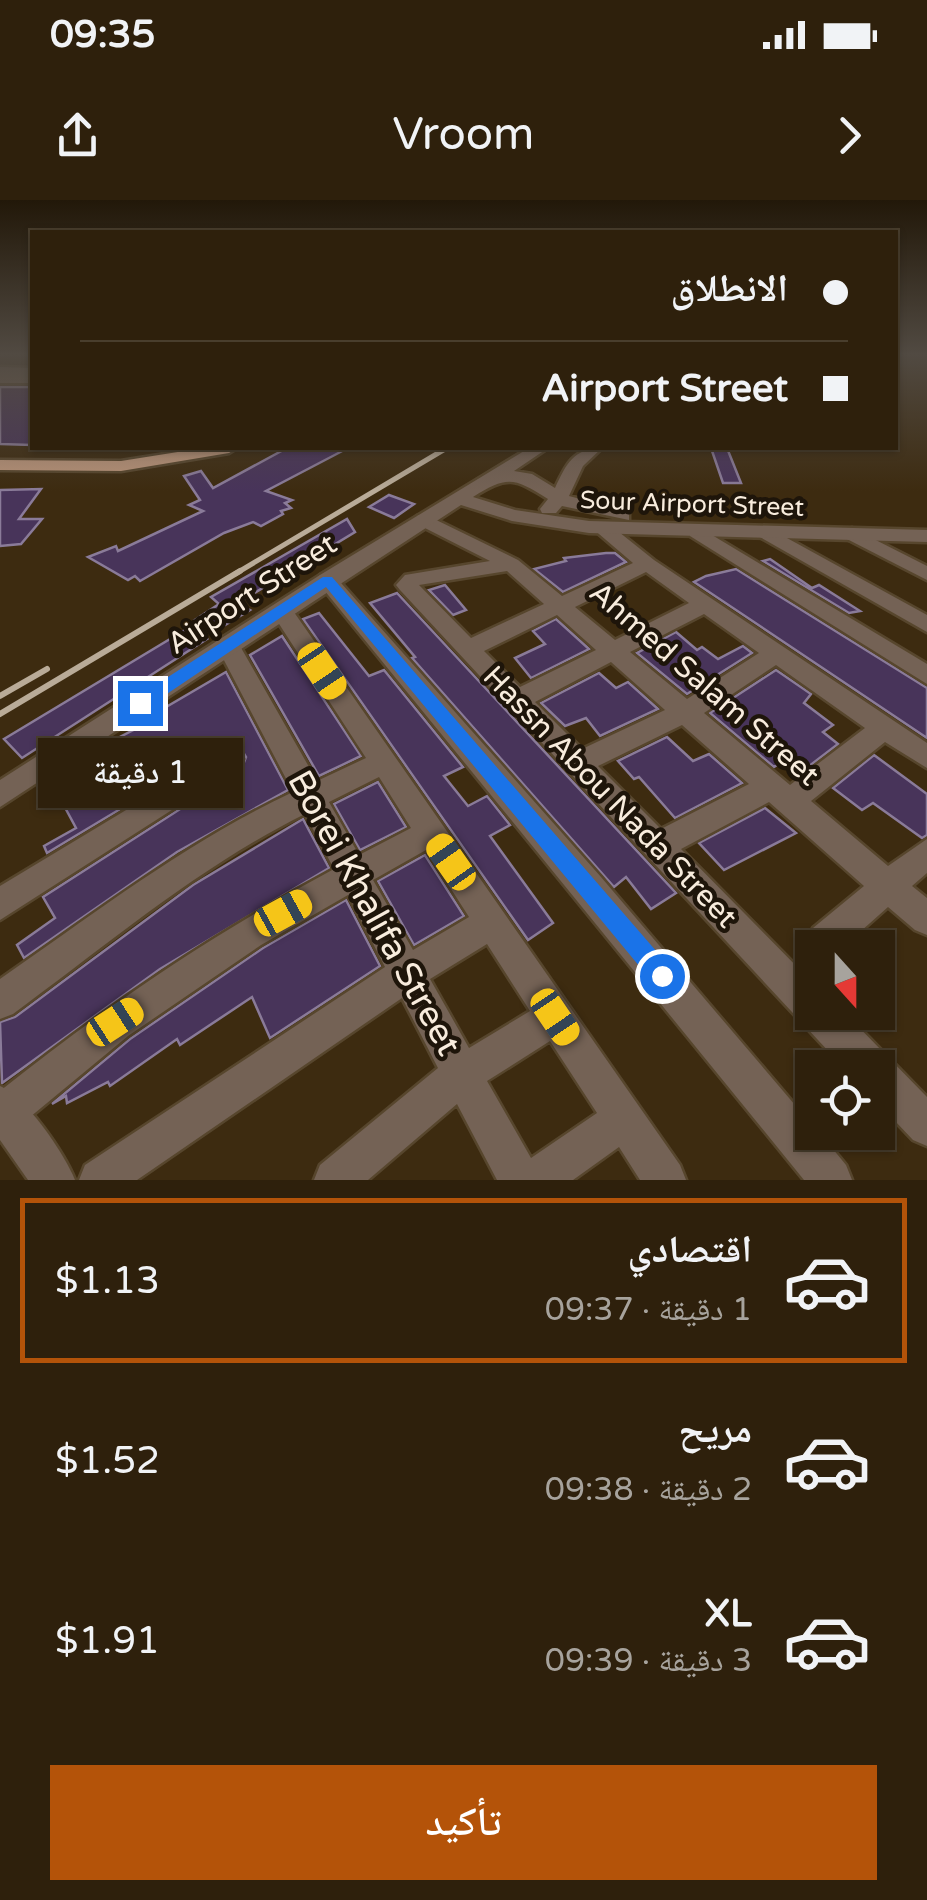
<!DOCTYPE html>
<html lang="ar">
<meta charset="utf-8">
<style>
:root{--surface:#2e200c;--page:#362815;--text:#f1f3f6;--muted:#a7a39d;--line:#493e2d;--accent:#b45309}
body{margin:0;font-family:"Varela Round","Noto Naskh Arabic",sans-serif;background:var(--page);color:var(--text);direction:rtl;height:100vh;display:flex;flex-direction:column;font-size:38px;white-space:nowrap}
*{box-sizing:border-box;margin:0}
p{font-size:32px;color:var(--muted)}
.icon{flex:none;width:55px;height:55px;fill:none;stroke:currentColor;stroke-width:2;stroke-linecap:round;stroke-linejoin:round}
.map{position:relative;height:980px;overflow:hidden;direction:ltr}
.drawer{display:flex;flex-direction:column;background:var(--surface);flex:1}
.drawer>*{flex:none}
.hud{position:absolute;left:30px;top:30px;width:868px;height:220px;border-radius:0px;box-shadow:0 2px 8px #0004,0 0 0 2px var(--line);direction:rtl;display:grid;align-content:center;height:220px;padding:0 50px;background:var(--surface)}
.needle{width:65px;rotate:159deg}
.fabs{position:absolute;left:795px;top:730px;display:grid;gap:20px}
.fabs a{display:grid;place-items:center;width:100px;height:100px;border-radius:0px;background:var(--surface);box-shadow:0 2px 8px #0004,0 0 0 2px var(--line);font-size:50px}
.end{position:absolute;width:45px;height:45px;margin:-22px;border:12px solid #1a73e8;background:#fff;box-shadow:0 0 0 5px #fff}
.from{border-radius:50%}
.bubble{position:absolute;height:70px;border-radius:0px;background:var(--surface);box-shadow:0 2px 8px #0004,0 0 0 2px var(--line);font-size:32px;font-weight:600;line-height:70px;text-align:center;direction:rtl}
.car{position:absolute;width:30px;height:60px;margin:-30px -15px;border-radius:12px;box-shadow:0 0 8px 2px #0007;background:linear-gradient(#f5c518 24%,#345 0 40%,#f5c518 0 76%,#345 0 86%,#f5c518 0)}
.hud b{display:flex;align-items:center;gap:35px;height:95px;font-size:38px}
.hud b+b{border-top:2px solid var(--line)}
.hud i{width:25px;height:25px;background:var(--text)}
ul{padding:18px 0 0;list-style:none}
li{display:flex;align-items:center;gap:30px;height:165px;margin:0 20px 15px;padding:0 30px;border:5px solid transparent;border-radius:0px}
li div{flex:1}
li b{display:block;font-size:38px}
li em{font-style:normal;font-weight:600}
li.on{border-color:var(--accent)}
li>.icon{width:90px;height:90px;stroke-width:1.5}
.button{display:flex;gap:20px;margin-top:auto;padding:20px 50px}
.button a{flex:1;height:115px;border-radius:0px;background:var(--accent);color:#fff;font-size:40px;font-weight:600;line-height:115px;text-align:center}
.status{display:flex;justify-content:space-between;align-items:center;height:70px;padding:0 50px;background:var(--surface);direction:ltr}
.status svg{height:28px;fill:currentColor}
header{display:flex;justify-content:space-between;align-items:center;height:130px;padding:0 50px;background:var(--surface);font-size:45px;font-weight:600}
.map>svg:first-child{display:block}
.building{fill:#48345a;stroke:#8a7b99;stroke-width:2.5}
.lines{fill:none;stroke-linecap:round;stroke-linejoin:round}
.minor-casing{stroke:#57462d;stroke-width:5}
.tertiary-casing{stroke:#57462d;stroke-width:5}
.primary-casing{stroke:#57462d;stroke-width:5}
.minor{fill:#746255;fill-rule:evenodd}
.tertiary{fill:#746255;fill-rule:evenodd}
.primary{fill:#b9947a;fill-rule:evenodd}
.rail-far2{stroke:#b9ab98;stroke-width:4}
.rail-far1{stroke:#b9ab98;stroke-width:5}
.rail{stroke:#b9ab98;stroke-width:6}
.route{fill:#1a73e8}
.labels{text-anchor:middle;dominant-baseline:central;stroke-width:9;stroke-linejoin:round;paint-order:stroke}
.far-street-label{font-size:25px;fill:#f8ecdd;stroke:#1e150a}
.street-label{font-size:30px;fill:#f8ecdd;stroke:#1e150a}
.near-street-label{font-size:35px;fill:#f8ecdd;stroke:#1e150a}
</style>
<div class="status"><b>09:35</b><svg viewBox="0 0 49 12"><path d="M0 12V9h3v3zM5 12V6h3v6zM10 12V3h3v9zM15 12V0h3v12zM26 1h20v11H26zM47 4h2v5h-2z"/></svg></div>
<header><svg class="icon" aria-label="forward" viewBox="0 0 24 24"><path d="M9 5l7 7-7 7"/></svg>Vroom<svg class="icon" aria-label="share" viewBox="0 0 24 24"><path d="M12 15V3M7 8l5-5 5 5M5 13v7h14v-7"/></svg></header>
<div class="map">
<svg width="927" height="980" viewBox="0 0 927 980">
<rect width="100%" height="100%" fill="#3d2b10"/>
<g class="building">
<path d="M 0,187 L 32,187 L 32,245 L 0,244 Z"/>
<path d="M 287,248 L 348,248 L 266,291 L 292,300 L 285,303 L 291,308 L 281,311 L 283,314 L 261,326 L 253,322 L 224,333 L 140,381 L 135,376 L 128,380 L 88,357 L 116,346 L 118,351 L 203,311 L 189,305 L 200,300 L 184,276 L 201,271 L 213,288 Z"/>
<path d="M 711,248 L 727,248 L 741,283 L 723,283 Z"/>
<path d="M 41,289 L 19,319 L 42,319 L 21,344 L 0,346 L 0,290 Z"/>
<path d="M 389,295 L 414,304 L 394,318 L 369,307 Z"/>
<path d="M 347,319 L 355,332 L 238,403 L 250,410 L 215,431 L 195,420 L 219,404 L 211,397 Z"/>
<path d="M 606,353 L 615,353 L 626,362 L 563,392 L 534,369 L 566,361 L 564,358 Z"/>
<path d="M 770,359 L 812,388 L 819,385 L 860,411 L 849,413 L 763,361 Z"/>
<path d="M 736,369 L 927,488 L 927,538 L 694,382 L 706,376 Z"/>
<path d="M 445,385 L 466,410 L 453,415 L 429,390 Z"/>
<path d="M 397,393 L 676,693 L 651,709 L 626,677 L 614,687 L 412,458 L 415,457 L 370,403 Z"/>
<path d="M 319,413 L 369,476 L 384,470 L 463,567 L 444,576 L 468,606 L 487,596 L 510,625 L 490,636 L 553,723 L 528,740 L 303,419 Z"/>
<path d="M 556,419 L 589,449 L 531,478 L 515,458 L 545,444 L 533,431 Z"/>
<path d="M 190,427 L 207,439 L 22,558 L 4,539 Z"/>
<path d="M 676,432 L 697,450 L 702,447 L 718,459 L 743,446 L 752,453 L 687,494 L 637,453 Z"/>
<path d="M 282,436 L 361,556 L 319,576 L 250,455 Z"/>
<path d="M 776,470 L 811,494 L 804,503 L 833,525 L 823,532 L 838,544 L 804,570 L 791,556 L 774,567 L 710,513 Z"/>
<path d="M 226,472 L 288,590 L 177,652 L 24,758 L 17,745 L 55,718 L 43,697 L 241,570 L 246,557 L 240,547 L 227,545 L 47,653 L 44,646 L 76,628 L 54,587 L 86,569 L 82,564 L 121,542 L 118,538 L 147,523 L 144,520 Z"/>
<path d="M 599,473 L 616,488 L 628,482 L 658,509 L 600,536 L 586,518 L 565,526 L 541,503 Z"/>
<path d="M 667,537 L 693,561 L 709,554 L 742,583 L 675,618 L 639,577 L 634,579 L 618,561 Z"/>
<path d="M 874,555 L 927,594 L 927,635 L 922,638 L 873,603 L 862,610 L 833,588 Z"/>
<path d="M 378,582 L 406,627 L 360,650 L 334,604 Z"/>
<path d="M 765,608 L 796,633 L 724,670 L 699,643 Z"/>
<path d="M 303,619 L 329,668 L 160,769 L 2,883 L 0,822 L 15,817 L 193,685 Z"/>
<path d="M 425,655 L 464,716 L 414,745 L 378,681 Z"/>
<path d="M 346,700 L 380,766 L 270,838 L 252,797 L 180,845 L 177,839 L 110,886 L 108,882 L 67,903 L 66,896 L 52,904 L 130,839 L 263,748 Z"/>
</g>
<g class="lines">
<g class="minor-casing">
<g id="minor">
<path d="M 0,167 L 32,168 L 32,176 L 0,175 Z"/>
<path d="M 424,314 L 518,360 L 562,396 L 633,363 L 592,328 L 595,324 L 609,324 L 654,360 L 927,543 L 927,568 L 885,542 L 811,601 L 888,666 L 927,639 L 927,673 L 912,686 L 927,698 L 927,735 L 915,730 L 888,707 L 842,748 L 812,748 L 812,751 L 808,740 L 813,728 L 864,686 L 769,602 L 681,649 L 812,782 L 812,812 L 844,812 L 927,897 L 927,946 L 913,940 L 878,903 L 878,868 L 844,868 L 400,390 L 396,385 L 405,375 L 490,361 L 417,324 L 417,316 ZM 507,371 L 544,404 L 471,438 L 419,385 ZM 646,372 L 689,403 L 615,440 L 575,407 ZM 704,414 L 759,453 L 687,499 L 630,452 ZM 557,415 L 596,450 L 520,487 L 484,451 ZM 611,462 L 665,510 L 582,549 L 535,502 ZM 776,465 L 865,528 L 790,585 L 704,513 ZM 682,525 L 749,584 L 661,629 L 598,566 Z"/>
<path d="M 697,326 L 927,464 L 927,484 L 690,336 L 690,328 Z"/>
<path d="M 767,327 L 927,415 L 927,432 L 760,337 L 760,329 Z"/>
<path d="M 852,328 L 927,366 L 927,380 L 845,338 L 842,334 Z"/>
<path d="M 327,374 L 334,375 L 601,677 L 812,925 L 812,932 L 819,932 L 846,965 L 852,980 L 804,980 L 320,385 L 317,380 L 320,375 Z"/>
<path d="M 281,403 L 289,405 L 680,965 L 686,980 L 640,980 L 619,947 L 573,980 L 497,980 L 457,904 L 368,980 L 314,980 L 320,965 L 438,868 L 402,798 L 137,980 L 79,980 L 85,965 L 385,767 L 348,695 L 261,745 L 128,836 L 18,927 L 0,932 L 0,891 C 109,804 211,735 334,669 L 305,614 C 200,666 107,745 13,814 L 0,819 L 0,779 C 95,713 188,641 293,592 L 216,445 L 220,439 L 236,439 L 317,581 L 366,558 L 270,410 ZM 379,577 L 411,628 L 359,655 L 329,602 ZM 426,650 L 469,717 L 413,750 L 373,680 ZM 487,744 L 530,811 L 469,848 L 430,779 ZM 550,841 L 597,913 L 531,958 L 487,881 Z"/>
<path d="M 229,548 L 239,551 L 243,559 L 239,567 L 0,720 L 0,686 Z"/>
</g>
</g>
<g class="tertiary-casing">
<g id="tertiary">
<rect x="0" y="175" width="32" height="8"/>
<path d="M 529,248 L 548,248 L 514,271 L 532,274 L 555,288 C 566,264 574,248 602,248 L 583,266 L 569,296 L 629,312 L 629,320 L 562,306 L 556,313 L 542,313 L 540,309 L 548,299 C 514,278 508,275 473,297 L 515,310 L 589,321 L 927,330 L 927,342 L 589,333 L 512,321 L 461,305 L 0,607 L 0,580 L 320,375 Z"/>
<path d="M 0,886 C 26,897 64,953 75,980 L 28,980 L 0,940 Z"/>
</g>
</g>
<g class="primary-casing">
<path id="primary" d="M 203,248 L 237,248 L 229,253 L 121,271 L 0,270 L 0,260 L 121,261 Z"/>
</g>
<use href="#minor" class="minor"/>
<use href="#tertiary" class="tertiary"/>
<use href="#primary" class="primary"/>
<path class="rail-far2" d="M 441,251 L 446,248"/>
<path class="rail-far1" d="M 235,374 L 445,249"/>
<g class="rail">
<path d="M 0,496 L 47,469"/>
<path d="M 0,514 L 240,371"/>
</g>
</g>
<linearGradient id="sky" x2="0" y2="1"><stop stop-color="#221809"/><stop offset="0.53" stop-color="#514a42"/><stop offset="1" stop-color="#514a42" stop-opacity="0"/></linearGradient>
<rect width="927" height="291" fill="url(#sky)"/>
<path class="route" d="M 323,377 L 332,377 L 670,767 L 674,776 L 670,784 L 662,787 L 654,784 L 326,387 L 146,508 L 134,508 L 134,499 Z"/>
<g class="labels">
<g class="far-street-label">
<text transform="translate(692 304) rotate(2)">Sour Airport Street</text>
</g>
<g class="street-label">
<text transform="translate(252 394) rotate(-33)">Airport Street</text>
<text transform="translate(704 484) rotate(41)">Ahmed Salam Street</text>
<text transform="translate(610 597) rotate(46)">Hassn Abou Nada Street</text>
</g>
<g class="near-street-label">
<text transform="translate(374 713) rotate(61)">Borei Khalifa Street</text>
</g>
</g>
</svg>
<div class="fabs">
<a><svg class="needle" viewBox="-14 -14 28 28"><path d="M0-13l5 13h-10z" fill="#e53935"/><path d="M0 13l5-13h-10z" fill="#a7a39d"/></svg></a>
<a><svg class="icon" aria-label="locate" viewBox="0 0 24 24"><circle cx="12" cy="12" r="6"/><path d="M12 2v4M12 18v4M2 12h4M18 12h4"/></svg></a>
</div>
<i class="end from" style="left:662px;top:776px"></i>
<i class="end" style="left:140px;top:503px"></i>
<div class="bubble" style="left:38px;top:538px;width:205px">1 دقيقة</div>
<i class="car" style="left:322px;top:471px;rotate:146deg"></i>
<i class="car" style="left:451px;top:662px;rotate:325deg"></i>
<i class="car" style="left:283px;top:713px;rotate:61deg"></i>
<i class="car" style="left:555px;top:817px;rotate:146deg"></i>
<i class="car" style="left:115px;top:822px;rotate:57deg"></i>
<div class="hud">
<b><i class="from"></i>الانطلاق</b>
<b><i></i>Airport Street</b>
</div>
</div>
<section class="drawer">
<ul>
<li class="on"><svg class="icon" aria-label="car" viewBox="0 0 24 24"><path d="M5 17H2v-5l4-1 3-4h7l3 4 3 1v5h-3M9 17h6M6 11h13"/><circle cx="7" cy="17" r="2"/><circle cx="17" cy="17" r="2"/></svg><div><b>اقتصادي</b><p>1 دقيقة · 09:37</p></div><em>$1.13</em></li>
<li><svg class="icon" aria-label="car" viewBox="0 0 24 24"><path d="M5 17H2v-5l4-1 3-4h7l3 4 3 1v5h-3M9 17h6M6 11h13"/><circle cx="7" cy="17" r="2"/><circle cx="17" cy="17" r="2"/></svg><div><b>مريح</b><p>2 دقيقة · 09:38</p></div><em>$1.52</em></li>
<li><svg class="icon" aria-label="car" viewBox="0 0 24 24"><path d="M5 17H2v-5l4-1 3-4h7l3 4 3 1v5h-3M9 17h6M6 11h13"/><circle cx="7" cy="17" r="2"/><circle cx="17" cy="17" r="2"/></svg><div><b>XL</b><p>3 دقيقة · 09:39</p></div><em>$1.91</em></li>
</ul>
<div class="button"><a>تأكيد</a></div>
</section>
